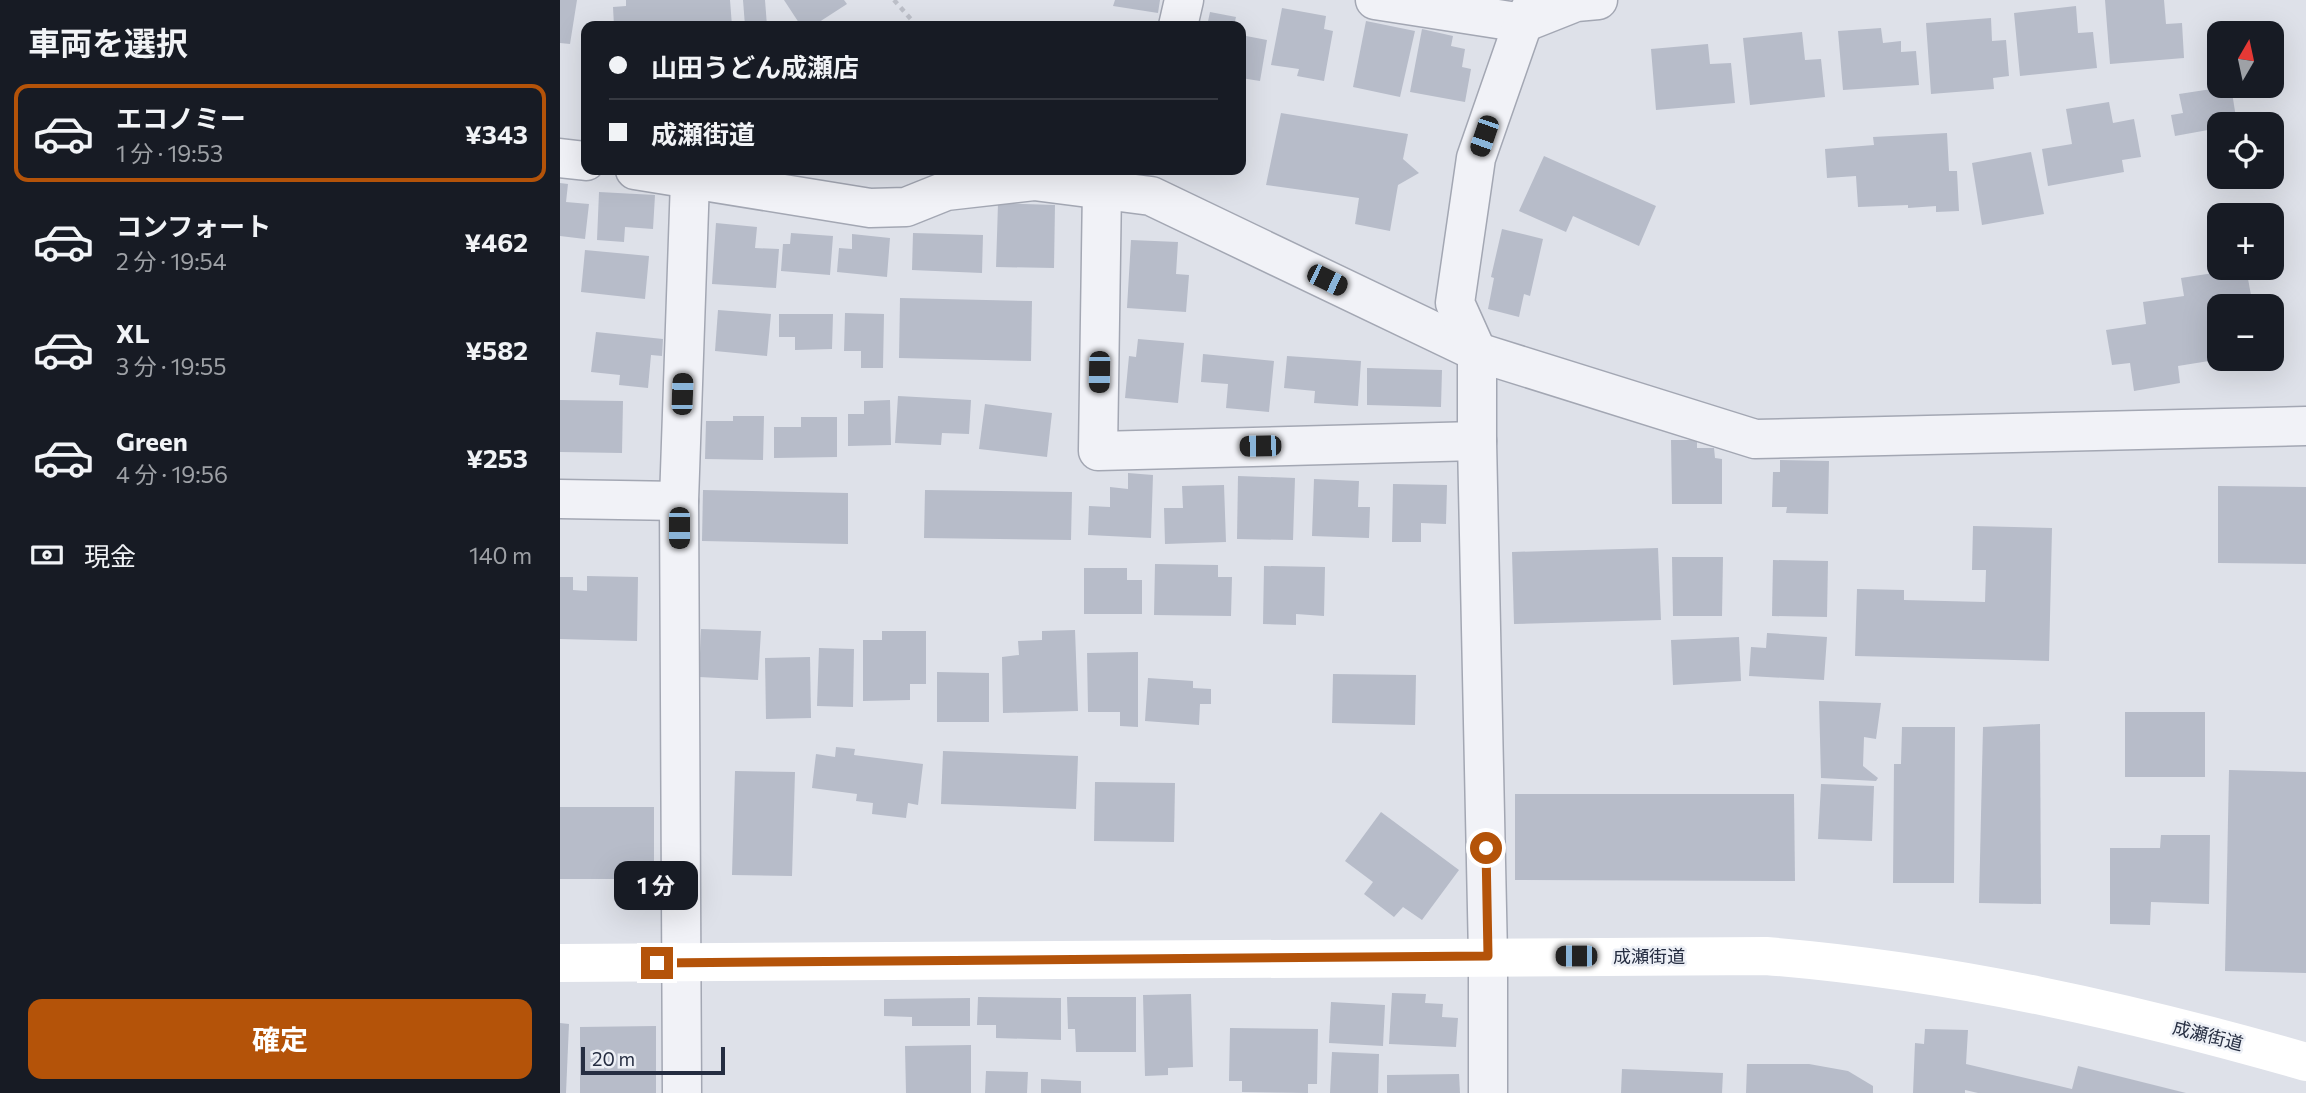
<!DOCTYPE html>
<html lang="ja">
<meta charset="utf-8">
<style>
:root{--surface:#171b24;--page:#20242c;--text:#f1f3f6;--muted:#9ea1a6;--line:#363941;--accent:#b45309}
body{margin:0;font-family:Commissioner,"Noto Sans JP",sans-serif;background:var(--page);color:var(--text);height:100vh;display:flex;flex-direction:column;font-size:26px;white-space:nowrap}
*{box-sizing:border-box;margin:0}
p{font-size:23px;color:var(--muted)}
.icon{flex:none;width:38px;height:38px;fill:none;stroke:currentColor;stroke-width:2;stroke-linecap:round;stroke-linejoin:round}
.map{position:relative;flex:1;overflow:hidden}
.sheet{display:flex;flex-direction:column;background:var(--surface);width:560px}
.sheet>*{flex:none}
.banner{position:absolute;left:21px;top:21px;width:665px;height:154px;border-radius:14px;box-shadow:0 7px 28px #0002;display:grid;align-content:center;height:154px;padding:0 28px;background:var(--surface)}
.needle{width:46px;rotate:9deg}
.buttons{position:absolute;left:1647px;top:21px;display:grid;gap:14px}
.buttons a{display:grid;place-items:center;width:77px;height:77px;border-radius:14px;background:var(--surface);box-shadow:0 7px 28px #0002;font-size:35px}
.scale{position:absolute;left:21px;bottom:18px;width:144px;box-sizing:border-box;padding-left:7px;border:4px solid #252d41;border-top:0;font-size:19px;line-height:24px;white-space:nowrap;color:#252d41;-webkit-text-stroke:5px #edf0f6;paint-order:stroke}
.end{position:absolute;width:32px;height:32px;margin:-16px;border:9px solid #b45309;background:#fff;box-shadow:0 0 0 4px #fff}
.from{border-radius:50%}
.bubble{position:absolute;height:49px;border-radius:14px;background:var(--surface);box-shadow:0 7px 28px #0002;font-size:23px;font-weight:700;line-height:49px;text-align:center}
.car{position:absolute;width:21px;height:42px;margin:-21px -10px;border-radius:9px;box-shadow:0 0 5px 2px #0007;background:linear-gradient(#222 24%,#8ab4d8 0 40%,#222 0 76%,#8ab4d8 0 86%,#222 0)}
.banner b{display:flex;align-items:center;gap:24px;height:66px;font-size:26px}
.banner b+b{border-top:2px solid var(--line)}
.banner i{width:18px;height:18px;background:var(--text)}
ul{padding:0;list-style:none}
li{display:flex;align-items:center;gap:21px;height:98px;margin:0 14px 10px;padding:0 14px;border:4px solid transparent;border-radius:14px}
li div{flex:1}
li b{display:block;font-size:26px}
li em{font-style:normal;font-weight:700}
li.selected{border-color:var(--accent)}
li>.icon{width:63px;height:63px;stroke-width:1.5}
h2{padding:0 28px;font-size:32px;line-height:84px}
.pay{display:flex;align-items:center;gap:18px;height:77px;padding:0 28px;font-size:26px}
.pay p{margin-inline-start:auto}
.action{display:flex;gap:14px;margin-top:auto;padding:14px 28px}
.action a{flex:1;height:80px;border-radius:14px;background:var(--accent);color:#fff;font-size:28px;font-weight:700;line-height:80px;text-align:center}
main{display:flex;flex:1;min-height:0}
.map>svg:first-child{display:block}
.building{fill:#b7bcc9}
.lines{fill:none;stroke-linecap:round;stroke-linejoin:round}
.street-casing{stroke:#a3a7b3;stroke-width:41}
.path{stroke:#bcbfc8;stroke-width:4.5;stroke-dasharray:5 5;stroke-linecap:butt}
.street{stroke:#f1f2f7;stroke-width:38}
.secondary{stroke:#fff;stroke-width:38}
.route{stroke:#b45309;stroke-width:9}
.labels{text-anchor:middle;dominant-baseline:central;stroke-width:5;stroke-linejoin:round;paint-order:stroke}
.street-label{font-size:18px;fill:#252d41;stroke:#edf0f6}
</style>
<main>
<section class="sheet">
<h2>車両を選択</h2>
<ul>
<li class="selected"><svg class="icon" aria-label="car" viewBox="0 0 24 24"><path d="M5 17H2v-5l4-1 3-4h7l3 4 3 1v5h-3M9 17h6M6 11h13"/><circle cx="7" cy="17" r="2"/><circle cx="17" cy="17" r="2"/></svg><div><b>エコノミー</b><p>1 分 · 19:53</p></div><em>¥343</em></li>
<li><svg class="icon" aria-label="car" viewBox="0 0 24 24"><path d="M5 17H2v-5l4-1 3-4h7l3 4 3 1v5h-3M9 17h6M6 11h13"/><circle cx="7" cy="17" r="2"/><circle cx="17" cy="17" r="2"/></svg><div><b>コンフォート</b><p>2 分 · 19:54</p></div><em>¥462</em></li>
<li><svg class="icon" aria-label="car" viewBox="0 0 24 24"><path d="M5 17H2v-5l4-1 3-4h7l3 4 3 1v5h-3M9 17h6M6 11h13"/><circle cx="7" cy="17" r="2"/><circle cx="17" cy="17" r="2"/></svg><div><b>XL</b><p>3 分 · 19:55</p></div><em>¥582</em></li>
<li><svg class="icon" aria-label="car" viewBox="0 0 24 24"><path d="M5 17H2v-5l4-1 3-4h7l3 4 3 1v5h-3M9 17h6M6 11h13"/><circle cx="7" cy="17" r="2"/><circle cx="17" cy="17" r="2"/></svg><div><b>Green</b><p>4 分 · 19:56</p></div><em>¥253</em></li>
</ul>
<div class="pay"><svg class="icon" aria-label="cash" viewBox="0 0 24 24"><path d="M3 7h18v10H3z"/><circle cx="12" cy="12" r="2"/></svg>現金<p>140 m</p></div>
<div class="action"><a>確定</a></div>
</section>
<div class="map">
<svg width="1746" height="1093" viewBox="0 0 1746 1093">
<rect width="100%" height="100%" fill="#dee1e9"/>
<g class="building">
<path d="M 0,0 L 17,0 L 10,44 L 0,43 Z"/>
<path d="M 66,0 L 170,0 L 172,26 L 54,26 L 53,7 L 66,6 Z"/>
<path d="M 183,0 L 205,0 L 207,26 L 185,26 Z"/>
<path d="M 224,0 L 284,0 L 287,4 L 253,26 L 241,26 Z"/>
<path d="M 555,0 L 600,0 L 598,13 L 553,6 Z"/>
<path d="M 1545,0 L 1604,0 L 1606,24 L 1622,23 L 1624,58 L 1550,64 Z"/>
<path d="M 1516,6 L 1518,33 L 1533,32 L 1537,68 L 1460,76 L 1454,13 Z"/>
<path d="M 722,8 L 766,16 L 764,29 L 773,31 L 764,81 L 737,76 L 739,69 L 711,65 Z"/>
<path d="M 650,12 L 676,17 L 674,26 L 647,26 Z"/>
<path d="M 1431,18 L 1432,41 L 1446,40 L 1449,76 L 1433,78 L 1434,89 L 1371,94 L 1366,23 Z"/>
<path d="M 806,21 L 855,31 L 840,97 L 793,87 Z"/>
<path d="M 1321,28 L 1323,43 L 1341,41 L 1341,52 L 1356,51 L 1359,85 L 1283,90 L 1278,31 Z"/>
<path d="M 862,29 L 893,36 L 891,46 L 905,49 L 902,67 L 911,69 L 905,102 L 850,92 Z"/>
<path d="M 1242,32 L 1245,60 L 1261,59 L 1265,97 L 1190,105 L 1183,38 Z"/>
<path d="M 681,35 L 707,40 L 700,81 L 681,78 Z"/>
<path d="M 1148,44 L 1150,64 L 1171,63 L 1175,103 L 1096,110 L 1091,49 Z"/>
<path d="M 1671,86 L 1677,124 L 1659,124 L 1659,128 L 1615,136 L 1611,115 L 1623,113 L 1619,94 Z"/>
<path d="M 1549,102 L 1553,123 L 1574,119 L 1581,157 L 1562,160 L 1564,172 L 1488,186 L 1482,149 L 1512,144 L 1506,109 Z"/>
<path d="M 721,113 L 848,134 L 843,159 L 859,173 L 838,185 L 830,231 L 795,224 L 799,198 L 706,185 Z"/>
<path d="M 1387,133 L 1389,171 L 1397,171 L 1399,211 L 1376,212 L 1376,206 L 1348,208 L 1348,205 L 1298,207 L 1296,176 L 1267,178 L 1265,149 L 1314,145 L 1313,137 Z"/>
<path d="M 1471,152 L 1484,214 L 1422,225 L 1412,163 Z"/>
<path d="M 984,156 L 1096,206 L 1079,246 L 1013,216 L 1006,232 L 959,211 Z"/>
<path d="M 0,183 L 8,184 L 6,202 L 29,204 L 25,239 L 0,236 Z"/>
<path d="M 39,192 L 95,195 L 93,229 L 65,227 L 64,242 L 37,240 Z"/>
<path d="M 438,203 L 495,205 L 494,268 L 436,267 Z"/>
<path d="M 156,223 L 197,227 L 195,248 L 219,249 L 216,288 L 152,284 Z"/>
<path d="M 942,229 L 983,239 L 970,296 L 964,294 L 959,317 L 928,309 L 934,278 L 931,277 Z"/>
<path d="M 231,233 L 273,236 L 270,275 L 221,271 L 223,244 L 230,244 Z"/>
<path d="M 353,233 L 423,235 L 422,273 L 352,270 Z"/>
<path d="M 292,234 L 330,238 L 327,277 L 277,272 L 279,248 L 292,249 Z"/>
<path d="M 571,240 L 618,242 L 616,274 L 629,275 L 626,312 L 567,308 Z"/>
<path d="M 25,250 L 89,256 L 85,299 L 21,292 Z"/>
<path d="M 1686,268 L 1693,306 L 1659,306 L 1659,340 L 1652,341 L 1655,360 L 1618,366 L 1620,383 L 1574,391 L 1570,363 L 1552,365 L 1546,330 L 1586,324 L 1583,302 L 1624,296 L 1621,278 Z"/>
<path d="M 340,298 L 472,301 L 471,361 L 339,358 Z"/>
<path d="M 158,310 L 211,314 L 207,356 L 155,351 Z"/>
<path d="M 285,313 L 324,314 L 323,368 L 301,368 L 301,351 L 284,351 Z"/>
<path d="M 219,314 L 273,314 L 272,349 L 235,350 L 235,337 L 219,337 Z"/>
<path d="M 36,332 L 103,339 L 102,356 L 91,355 L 88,388 L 59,385 L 60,375 L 31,372 Z"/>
<path d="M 578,339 L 624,343 L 618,403 L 565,398 L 569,356 L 576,357 Z"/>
<path d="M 643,354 L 714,361 L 709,412 L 666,408 L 668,384 L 641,382 Z"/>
<path d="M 727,356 L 801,361 L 798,406 L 754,403 L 755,391 L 724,388 Z"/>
<path d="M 807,368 L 882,370 L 881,407 L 807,405 Z"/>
<path d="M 338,396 L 411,400 L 409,434 L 382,433 L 381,445 L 335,443 Z"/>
<path d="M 0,400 L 63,401 L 62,453 L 0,452 Z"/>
<path d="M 330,400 L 331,445 L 288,446 L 288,414 L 304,414 L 304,401 Z"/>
<path d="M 425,404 L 492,413 L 487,457 L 419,449 Z"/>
<path d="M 173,416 L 204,416 L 203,460 L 145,459 L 146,421 L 173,421 Z"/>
<path d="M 241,417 L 277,417 L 277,457 L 214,458 L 214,427 L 241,427 Z"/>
<path d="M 1111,440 L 1137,440 L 1137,448 L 1154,448 L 1155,458 L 1162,459 L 1162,504 L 1112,504 Z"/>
<path d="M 1220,460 L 1269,461 L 1268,514 L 1226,513 L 1227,507 L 1212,507 L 1213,472 L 1220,472 Z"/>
<path d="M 568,473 L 593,475 L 591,538 L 528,535 L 529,506 L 550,507 L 550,487 L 568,489 Z"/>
<path d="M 678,476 L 735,478 L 733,540 L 677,539 Z"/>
<path d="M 754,479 L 799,481 L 798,507 L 810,507 L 809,538 L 752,536 Z"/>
<path d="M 833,484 L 887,485 L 886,524 L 861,523 L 861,542 L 832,542 Z"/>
<path d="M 664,485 L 666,542 L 605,544 L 604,508 L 623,508 L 622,486 Z"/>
<path d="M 1658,486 L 1746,487 L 1746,564 L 1658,563 Z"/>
<path d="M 143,490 L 288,493 L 288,544 L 142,541 Z"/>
<path d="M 365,490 L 512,492 L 511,540 L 364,538 Z"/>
<path d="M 1413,526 L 1492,528 L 1489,661 L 1295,656 L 1297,589 L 1344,590 L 1344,600 L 1425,602 L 1426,570 L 1412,570 Z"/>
<path d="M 1098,548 L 1101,620 L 954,624 L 952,552 Z"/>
<path d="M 1112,557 L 1163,557 L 1162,616 L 1113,616 Z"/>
<path d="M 1213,560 L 1268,561 L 1267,617 L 1212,616 Z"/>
<path d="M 595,564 L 658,565 L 658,577 L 672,577 L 671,616 L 594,615 Z"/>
<path d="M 704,566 L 765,567 L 764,616 L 736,614 L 736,625 L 703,624 Z"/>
<path d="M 524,568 L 567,568 L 567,580 L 582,580 L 582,614 L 524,614 Z"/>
<path d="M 27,576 L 78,577 L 77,641 L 0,639 L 0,577 L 13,577 L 13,590 L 27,591 Z"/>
<path d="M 141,629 L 201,631 L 198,680 L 139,677 Z"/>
<path d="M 515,630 L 518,711 L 443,713 L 442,657 L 459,655 L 458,641 L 482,640 L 482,631 Z"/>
<path d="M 322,631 L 366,631 L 366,684 L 350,684 L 350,700 L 303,701 L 303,640 L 322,640 Z"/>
<path d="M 1207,633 L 1267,637 L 1264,680 L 1189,676 L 1191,647 L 1206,648 Z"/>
<path d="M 1179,637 L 1181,681 L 1113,685 L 1111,640 Z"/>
<path d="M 259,648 L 294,649 L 293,707 L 257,706 Z"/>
<path d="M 578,652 L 578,727 L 560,726 L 560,712 L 528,712 L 527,653 Z"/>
<path d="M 250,657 L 251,718 L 206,719 L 205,658 Z"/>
<path d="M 377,672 L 429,673 L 429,722 L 377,722 Z"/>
<path d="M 773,674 L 856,675 L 855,725 L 772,723 Z"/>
<path d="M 588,678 L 633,681 L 633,688 L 651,689 L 651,704 L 640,704 L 639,725 L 585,721 Z"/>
<path d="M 1259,701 L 1321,703 L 1316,739 L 1304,737 L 1303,766 L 1318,778 L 1316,781 L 1261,778 Z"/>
<rect x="1565" y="712" width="80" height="65"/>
<path d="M 1480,724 L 1481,904 L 1419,903 L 1423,727 Z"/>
<path d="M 1342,727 L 1395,727 L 1394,883 L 1333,883 L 1334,764 L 1341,764 Z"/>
<path d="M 276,747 L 295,749 L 294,755 L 363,764 L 358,805 L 348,803 L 346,818 L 312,814 L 313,803 L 296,801 L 297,794 L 252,788 L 256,754 L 275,757 Z"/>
<path d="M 383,751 L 518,756 L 516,809 L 381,804 Z"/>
<path d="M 1669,770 L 1746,772 L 1746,973 L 1665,971 Z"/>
<path d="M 175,771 L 235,772 L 232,876 L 172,875 Z"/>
<path d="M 535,782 L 615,783 L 614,842 L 534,841 Z"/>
<path d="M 1261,784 L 1314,786 L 1312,841 L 1258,839 Z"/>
<path d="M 955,794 L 1234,794 L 1235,881 L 955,880 Z"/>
<path d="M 0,807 L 94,807 L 94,865 L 81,879 L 0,879 Z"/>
<path d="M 821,812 L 899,870 L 862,920 L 843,907 L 834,917 L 804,894 L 813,882 L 785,861 Z"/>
<path d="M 1601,835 L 1650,835 L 1649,904 L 1591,902 L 1590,925 L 1550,924 L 1550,848 L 1600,848 Z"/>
<path d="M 832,993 L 866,994 L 865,1003 L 883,1004 L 882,1017 L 898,1018 L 896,1047 L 829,1044 Z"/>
<path d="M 631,994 L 633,1067 L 608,1068 L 608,1075 L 585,1076 L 583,995 Z"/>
<path d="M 418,997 L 501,998 L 501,1040 L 436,1038 L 436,1025 L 417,1025 Z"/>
<path d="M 507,997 L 576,997 L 576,1052 L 516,1052 L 515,1029 L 508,1029 Z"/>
<path d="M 410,998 L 410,1026 L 352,1026 L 352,1017 L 324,1016 L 324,999 Z"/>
<path d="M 771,1002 L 825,1005 L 823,1046 L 769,1043 Z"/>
<path d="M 0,1023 L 9,1024 L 6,1093 L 0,1093 Z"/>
<path d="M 96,1026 L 96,1093 L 20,1093 L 20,1027 Z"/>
<path d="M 670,1028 L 758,1029 L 757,1084 L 748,1084 L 748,1093 L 682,1092 L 682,1081 L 669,1081 Z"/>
<path d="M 1365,1029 L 1408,1030 L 1406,1064 L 1512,1089 L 1518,1066 L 1626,1093 L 1418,1093 L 1405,1090 L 1405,1093 L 1353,1093 L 1355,1043 L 1364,1044 Z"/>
<path d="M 411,1045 L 411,1093 L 346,1093 L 345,1046 Z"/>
<path d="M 772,1052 L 819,1054 L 818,1093 L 770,1093 Z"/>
<path d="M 1187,1064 L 1249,1064 L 1288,1071 L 1313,1086 L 1313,1093 L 1186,1093 Z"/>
<path d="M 1062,1069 L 1163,1073 L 1162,1093 L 1061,1093 Z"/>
<path d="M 426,1071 L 468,1072 L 467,1093 L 425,1093 Z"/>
<path d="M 899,1074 L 900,1093 L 827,1093 L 827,1075 Z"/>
<path d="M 481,1079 L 521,1081 L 521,1093 L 481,1093 Z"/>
</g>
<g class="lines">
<g class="street-casing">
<g id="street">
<path d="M 815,0 L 963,23 L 1016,2 L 1038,0"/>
<path d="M 618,26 L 624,0"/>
<path d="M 0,158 L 26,161"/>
<path d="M 75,170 L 310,208 L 346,207 L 386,191 L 474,181 L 591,196 L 917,352 L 1195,439 L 1746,426"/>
<path d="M 542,188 L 538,451 L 917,441"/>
<path d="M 0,499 L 119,501"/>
<path d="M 122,1093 L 119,501 L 130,180"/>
<path d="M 928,1093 L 928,956 L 917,441 L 917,352 L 895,303 L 916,158 L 963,23 L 975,0"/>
</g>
</g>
<path class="path" d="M 334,0 L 357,26"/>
<use href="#street" class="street"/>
<path class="secondary" d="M 0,963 L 1206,956 C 1390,971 1569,1011 1746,1062"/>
</g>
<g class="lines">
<path class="route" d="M 97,963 L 928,956 L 926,848"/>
</g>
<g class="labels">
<g class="street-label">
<text x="1089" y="956">成瀬街道</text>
<text transform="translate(1648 1035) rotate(14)">成瀬街道</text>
</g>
</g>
</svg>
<div class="buttons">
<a><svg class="needle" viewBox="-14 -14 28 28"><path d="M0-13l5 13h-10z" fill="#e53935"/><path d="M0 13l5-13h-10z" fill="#9ea1a6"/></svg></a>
<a><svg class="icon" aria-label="locate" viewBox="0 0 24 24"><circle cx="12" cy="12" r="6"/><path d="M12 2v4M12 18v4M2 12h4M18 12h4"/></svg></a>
<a>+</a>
<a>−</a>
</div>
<div class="scale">20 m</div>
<i class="end from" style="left:926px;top:848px"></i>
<i class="end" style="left:97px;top:963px"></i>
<div class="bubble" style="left:54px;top:861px;width:84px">1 分</div>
<i class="car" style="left:924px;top:136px;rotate:199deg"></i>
<i class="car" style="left:767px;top:280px;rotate:116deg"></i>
<i class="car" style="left:539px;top:372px;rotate:181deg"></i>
<i class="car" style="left:122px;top:394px;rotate:2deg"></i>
<i class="car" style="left:700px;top:446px;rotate:269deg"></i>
<i class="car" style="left:119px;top:528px;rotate:180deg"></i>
<i class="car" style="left:1016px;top:956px;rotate:270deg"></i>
<div class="banner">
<b><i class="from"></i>山田うどん成瀬店</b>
<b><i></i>成瀬街道</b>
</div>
</div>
</main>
